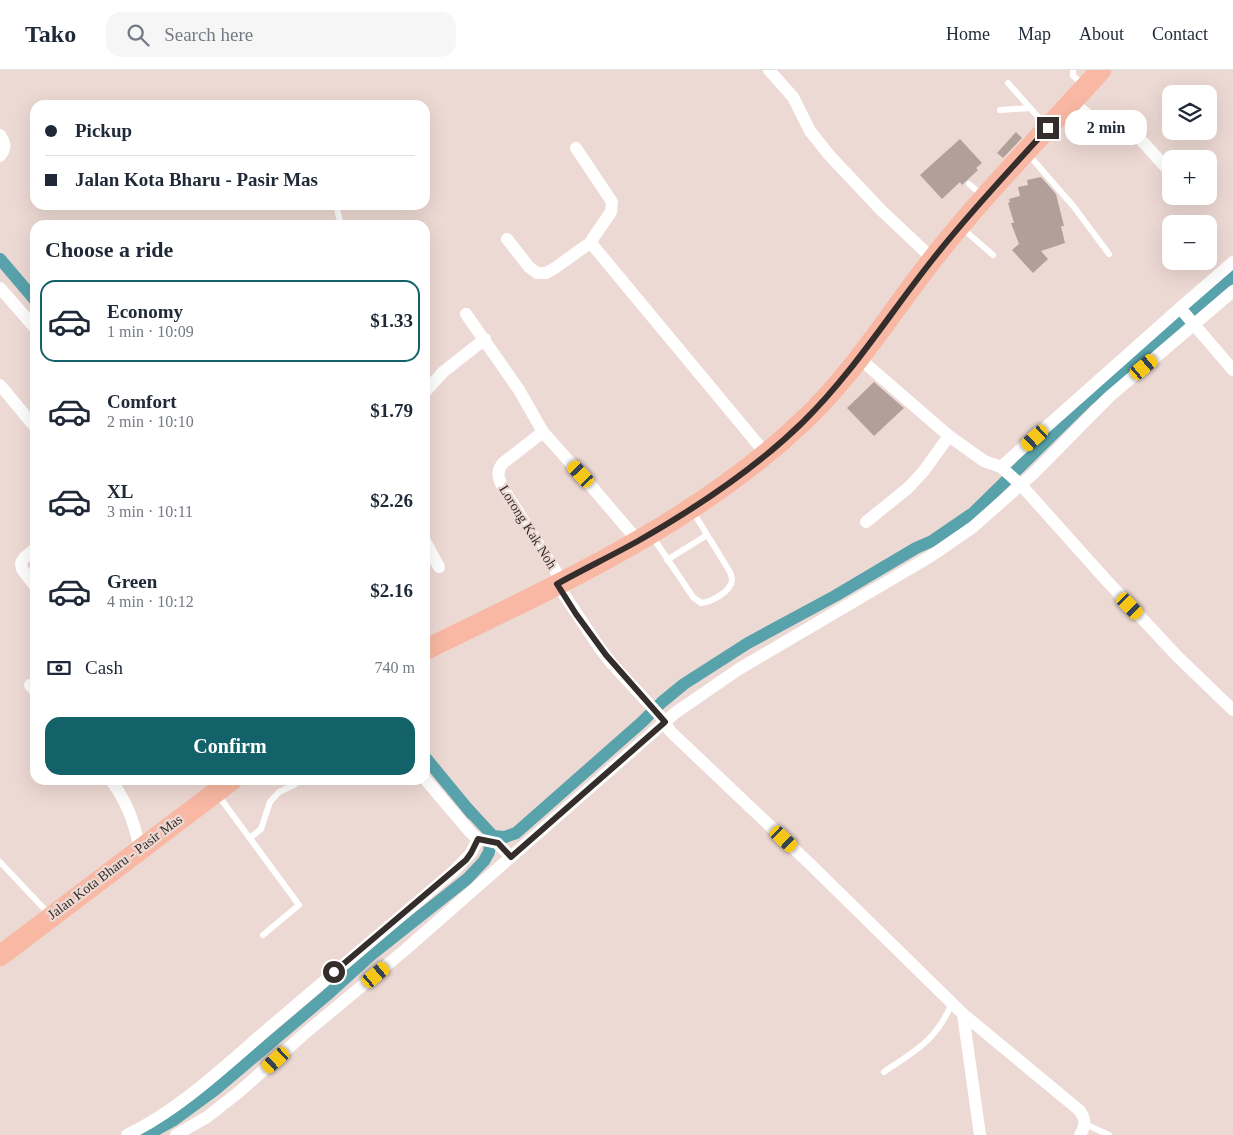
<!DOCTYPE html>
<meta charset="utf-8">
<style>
:root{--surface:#fff;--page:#f6f6f7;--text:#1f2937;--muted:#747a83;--line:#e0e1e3;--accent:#13626a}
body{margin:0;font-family:"Times New Roman",serif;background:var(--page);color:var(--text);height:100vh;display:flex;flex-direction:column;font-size:19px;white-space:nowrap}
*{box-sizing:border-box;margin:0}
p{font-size:16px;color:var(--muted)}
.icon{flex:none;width:28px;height:28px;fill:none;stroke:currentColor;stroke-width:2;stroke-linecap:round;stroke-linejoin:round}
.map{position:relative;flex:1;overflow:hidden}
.side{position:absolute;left:30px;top:150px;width:400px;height:565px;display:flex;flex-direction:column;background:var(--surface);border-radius:15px;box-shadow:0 5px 20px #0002}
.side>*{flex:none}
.hud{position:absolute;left:30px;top:30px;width:400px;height:110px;border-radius:15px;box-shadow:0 5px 20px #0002;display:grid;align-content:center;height:110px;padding:0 15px;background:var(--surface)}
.buttons{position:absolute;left:1162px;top:15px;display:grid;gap:10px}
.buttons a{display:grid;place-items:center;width:55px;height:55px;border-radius:10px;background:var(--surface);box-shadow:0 5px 20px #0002;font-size:25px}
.end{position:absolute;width:22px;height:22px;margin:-11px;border:6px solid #342d2b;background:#fff;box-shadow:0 0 0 2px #fff}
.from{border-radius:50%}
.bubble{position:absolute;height:35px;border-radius:15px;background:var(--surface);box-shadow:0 5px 20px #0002;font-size:16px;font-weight:700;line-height:35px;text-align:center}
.car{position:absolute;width:15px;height:30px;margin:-15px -8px;border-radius:6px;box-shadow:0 0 4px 1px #0007;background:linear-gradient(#f5c518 24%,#345 0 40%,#f5c518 0 76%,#345 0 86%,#f5c518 0)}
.hud b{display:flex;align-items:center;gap:18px;height:48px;font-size:19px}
.hud b+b{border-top:1px solid var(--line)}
.hud i{width:12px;height:12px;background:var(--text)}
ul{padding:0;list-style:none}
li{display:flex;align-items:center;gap:15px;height:82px;margin:0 10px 8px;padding:0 5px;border:2px solid transparent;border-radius:15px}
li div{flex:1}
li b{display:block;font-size:19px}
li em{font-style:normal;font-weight:700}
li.on{border-color:var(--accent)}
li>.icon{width:45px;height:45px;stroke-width:1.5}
h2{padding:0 15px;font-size:22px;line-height:60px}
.pay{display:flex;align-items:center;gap:12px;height:55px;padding:0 15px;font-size:19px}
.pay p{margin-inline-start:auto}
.cta{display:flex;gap:10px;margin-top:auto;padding:10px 15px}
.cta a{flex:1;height:58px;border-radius:15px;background:var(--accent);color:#fff;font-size:20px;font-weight:700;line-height:58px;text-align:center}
header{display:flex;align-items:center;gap:30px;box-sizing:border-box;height:70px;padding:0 25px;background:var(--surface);border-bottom:1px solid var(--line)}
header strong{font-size:24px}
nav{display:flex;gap:28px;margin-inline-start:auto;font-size:18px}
.search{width:350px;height:45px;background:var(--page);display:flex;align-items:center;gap:12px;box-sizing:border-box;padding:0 18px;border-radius:15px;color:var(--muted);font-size:19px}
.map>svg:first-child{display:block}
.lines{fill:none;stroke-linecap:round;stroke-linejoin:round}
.canal{stroke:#58a2ab;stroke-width:12}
.building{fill:#b19f99}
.service{stroke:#fff;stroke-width:6}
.minor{stroke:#fff;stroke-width:12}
.trunk{stroke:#f8b8a3;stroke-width:21}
.route{stroke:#342d2b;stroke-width:6}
.labels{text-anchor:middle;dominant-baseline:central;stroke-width:4.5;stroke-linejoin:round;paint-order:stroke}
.street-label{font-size:14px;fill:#342d2b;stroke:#edd9d3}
</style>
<header>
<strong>Tako</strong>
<div class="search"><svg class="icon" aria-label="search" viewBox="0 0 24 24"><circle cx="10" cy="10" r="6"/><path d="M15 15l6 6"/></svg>Search here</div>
<nav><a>Home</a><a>Map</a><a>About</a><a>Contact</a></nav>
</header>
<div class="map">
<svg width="1233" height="1065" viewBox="0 0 1233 1065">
<rect width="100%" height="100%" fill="#edd9d3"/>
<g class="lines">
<g class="canal">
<path d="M 0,189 L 35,230"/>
<path d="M 425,687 L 472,744"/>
<path d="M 467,738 L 493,766 L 505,767 L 516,763 L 642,652 L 662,632 L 684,614 L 748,573 L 835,526 L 916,478 L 932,471 L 973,443 L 1087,331 L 1233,206"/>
<path d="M 147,1065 L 174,1050 L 215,1020 L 327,925 L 371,885 L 467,809 L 484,791 L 489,782 L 490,774"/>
</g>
</g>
<g class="building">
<path d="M 1016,62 L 1022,68 L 1003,88 L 997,83 Z"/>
<path d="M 960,69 L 982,93 L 976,98 L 978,100 L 964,113 L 962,115 L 960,112 L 942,129 L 920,105 Z"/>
<path d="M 1041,107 L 1056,124 L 1064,156 L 1061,156 L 1065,173 L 1041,181 L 1048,189 L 1033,203 L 1012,180 L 1019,174 L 1011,153 L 1014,153 L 1008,133 L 1010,132 L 1009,129 L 1020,126 L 1018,117 L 1028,115 L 1027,110 Z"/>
<path d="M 874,312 L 904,338 L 874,366 L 847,338 Z"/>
</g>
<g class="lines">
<g class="service">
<path d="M 1073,0 L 1073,6 L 1083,14"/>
<path d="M 1008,13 L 1046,56"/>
<path d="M 254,33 L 256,35"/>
<path d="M 1000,40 L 1030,38"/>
<path d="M 1028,84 L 1074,137 L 1109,184"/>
<path d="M 969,114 L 983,126"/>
<path d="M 336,135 L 341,155"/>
<path d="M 962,158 L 993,185"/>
<path d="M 652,466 L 693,527 L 701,533 C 711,532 731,522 732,510 C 732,507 731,505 730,502 L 692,440"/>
<path d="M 667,490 L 707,465"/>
<path d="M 218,725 L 299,835 L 263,865"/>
<path d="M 250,768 L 261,759 L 270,732 L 279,722 L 294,715 L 300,710"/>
<path d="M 0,792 L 50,845"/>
<path d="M 884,1002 C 916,980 936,971 952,933"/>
<path d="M 1085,1054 L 1109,1065"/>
</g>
<g class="minor">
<path d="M 769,0 L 793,27 L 810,61 L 830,86 L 881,140 L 933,189"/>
<path d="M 1072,32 L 1106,60 L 1127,58 L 1133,61 L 1171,103"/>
<path d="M 0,65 C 6,74 6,78 0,86"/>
<path d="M 576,78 L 612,132 L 611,142 L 593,168 L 591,172 L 595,178 L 766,384"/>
<path d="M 507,169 L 529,197 L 537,203 L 546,203 L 555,198 L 591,172"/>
<path d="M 0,218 L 35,258"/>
<path d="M 1180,238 L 1233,300"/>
<path d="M 466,244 L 519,320 L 543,362 L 592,417 L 638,471"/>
<path d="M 859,288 L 949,366 L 984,391 L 1001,397 L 1021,415 L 1107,511 L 1177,586 L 1233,640"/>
<path d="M 0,315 L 35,357"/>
<path d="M 425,322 L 443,302 L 485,269"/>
<path d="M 543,362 L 503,393 C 495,402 499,410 504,420 L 562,511"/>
<path d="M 1001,397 L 1180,238 L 1233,192"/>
<path d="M 866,452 L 908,418 L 923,402 L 949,366"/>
<path d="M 425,471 L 439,497"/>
<path d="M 35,479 L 24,488 L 21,493 L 22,499 L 35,516"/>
<path d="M 557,514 L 599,577 L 612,594 L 663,649 L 670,661 L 809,793 L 963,944 L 1079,1040 C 1086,1049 1086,1055 1080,1065"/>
<path d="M 30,615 L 35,621"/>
<path d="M 425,709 L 471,763 L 478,769 L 497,773 L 511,787"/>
<path d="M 111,710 C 128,734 133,750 140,778"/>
<path d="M 963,944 L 980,1065"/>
<path d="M 127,1065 C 180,1039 225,996 269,958 C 331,905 393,853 454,801 L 471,783 L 478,769"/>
<path d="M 176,1065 L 207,1047 L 239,1022 L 303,965 L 405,880 L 675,643 L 739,599 L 931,486 L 973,457 L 1034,403 L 1109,327 L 1233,221"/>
</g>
<g class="trunk">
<path d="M 425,580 C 555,516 694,454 801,353 C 852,306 889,245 932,190 C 984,124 1044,63 1101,0"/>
<path d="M 0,886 L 232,710"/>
</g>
</g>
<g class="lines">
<path class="route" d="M 334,902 L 466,790 L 471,783 L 478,769 L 498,773 L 511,787 L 665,652 L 606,585 L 576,544 L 557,514 C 584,499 611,486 638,471 C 696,438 755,399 803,352 C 853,303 890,243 933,189 C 969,143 1009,101 1048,58"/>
</g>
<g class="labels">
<g class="street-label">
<text transform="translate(528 457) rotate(58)">Lorong Kak Noh</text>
<text transform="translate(115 797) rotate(-37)">Jalan Kota Bharu - Pasir Mas</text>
</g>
</g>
</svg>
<div class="buttons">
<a><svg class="icon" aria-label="layers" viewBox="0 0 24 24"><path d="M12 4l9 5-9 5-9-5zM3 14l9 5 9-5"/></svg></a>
<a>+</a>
<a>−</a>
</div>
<i class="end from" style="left:334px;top:902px"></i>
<i class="end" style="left:1048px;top:58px"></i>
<div class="bubble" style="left:1065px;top:40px;width:82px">2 min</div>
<i class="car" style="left:1144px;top:297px;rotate:50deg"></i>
<i class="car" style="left:1035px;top:368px;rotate:228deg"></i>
<i class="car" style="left:581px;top:404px;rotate:317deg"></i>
<i class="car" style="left:1130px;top:536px;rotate:136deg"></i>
<i class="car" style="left:784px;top:769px;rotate:133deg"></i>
<i class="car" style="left:376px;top:905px;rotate:50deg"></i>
<i class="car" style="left:276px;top:990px;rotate:228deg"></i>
<div class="hud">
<b><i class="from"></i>Pickup</b>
<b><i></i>Jalan Kota Bharu - Pasir Mas</b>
</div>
<section class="side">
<h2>Choose a ride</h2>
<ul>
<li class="on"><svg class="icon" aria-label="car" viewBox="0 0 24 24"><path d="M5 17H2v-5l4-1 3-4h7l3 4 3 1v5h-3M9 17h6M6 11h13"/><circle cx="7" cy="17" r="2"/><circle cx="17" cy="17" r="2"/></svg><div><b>Economy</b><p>1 min · 10:09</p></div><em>$1.33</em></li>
<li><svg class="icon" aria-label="car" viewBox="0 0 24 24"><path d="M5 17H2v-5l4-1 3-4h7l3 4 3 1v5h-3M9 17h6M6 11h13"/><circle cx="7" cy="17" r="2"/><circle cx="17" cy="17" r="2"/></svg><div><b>Comfort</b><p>2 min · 10:10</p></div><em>$1.79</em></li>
<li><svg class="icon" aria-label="car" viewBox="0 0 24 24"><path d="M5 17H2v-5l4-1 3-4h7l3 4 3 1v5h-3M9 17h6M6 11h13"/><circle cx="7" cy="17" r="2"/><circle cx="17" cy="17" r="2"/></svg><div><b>XL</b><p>3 min · 10:11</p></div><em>$2.26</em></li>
<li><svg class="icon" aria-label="car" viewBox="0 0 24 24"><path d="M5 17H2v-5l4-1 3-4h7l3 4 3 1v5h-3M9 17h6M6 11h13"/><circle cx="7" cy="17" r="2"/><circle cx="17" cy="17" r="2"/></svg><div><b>Green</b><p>4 min · 10:12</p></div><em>$2.16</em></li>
</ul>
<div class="pay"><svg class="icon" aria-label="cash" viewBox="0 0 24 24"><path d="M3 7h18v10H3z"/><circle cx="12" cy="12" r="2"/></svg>Cash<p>740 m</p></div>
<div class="cta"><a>Confirm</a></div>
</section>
</div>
